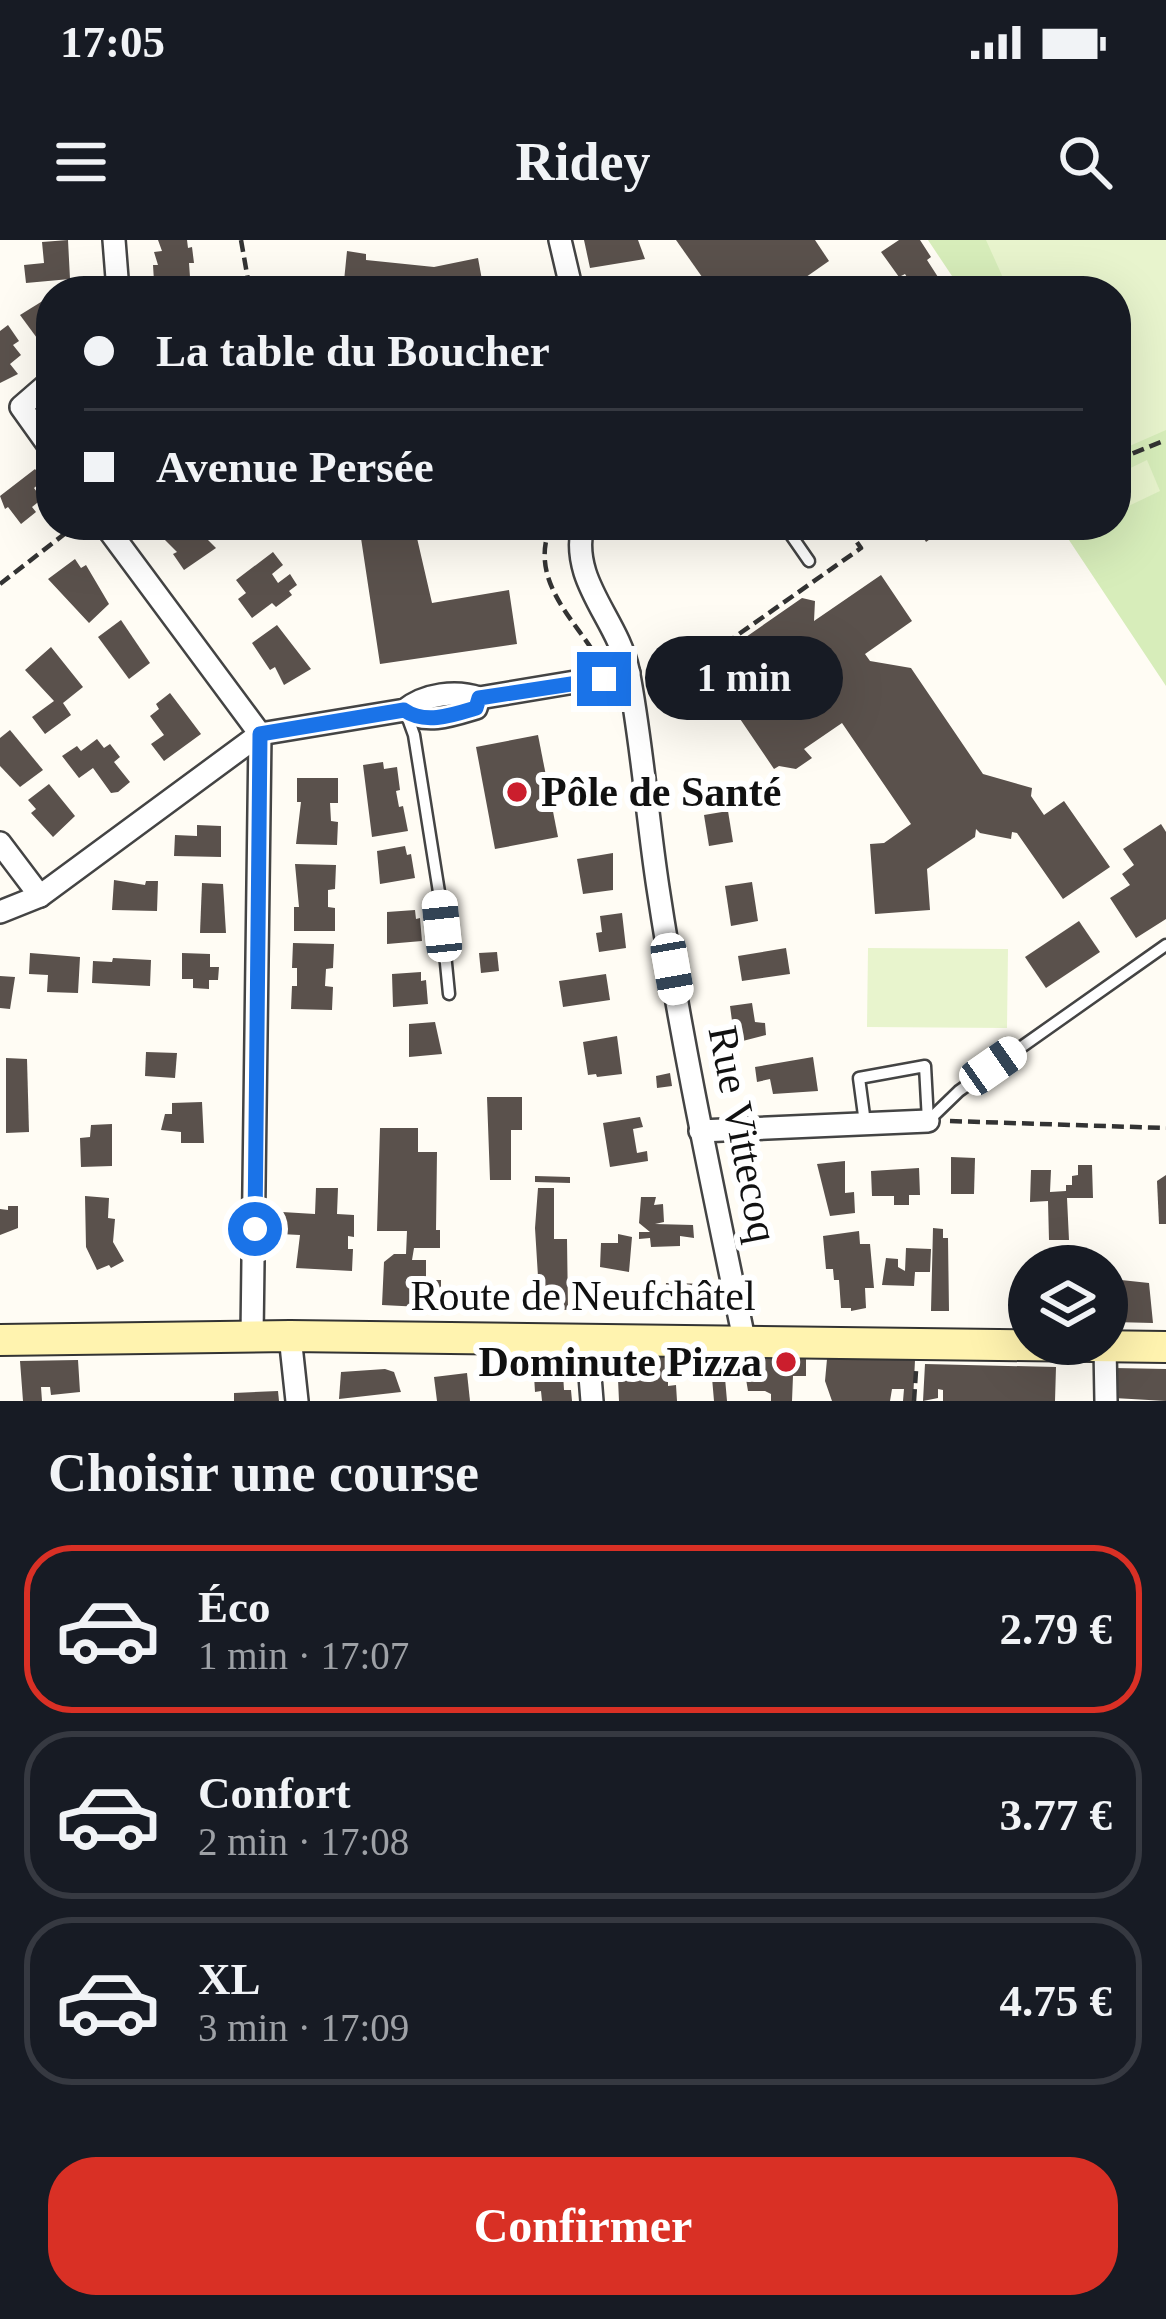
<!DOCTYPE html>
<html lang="fr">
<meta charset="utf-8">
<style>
:root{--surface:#171b24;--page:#242831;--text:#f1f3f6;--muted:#9ea1a6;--line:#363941;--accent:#d93025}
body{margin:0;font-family:"Times New Roman",serif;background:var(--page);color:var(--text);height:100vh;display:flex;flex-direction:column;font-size:45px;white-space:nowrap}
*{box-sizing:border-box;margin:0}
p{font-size:39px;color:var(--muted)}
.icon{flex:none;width:66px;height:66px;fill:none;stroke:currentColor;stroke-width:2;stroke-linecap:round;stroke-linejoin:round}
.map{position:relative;height:1161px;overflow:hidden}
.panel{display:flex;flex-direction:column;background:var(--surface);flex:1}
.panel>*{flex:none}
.guide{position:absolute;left:36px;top:36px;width:1095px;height:264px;border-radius:48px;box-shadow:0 12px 48px #0002;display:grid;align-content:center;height:264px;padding:0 48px;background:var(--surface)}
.tools{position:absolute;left:1008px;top:1005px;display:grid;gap:24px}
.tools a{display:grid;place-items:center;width:120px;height:120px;border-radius:50%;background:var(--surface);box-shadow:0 12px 48px #0002;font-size:60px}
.end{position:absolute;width:54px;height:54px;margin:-27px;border:15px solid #1a73e8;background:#fff;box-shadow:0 0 0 6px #fff}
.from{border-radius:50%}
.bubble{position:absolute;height:84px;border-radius:42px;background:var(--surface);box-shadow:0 12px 48px #0002;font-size:39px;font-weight:800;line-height:84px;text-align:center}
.car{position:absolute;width:36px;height:72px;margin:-36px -18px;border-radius:15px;box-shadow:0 0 9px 3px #0007;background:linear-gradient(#fff 24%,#345 0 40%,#fff 0 76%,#345 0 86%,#fff 0)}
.guide b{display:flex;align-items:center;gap:42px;height:114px;font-size:45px}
.guide b+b{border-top:3px solid var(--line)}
.guide i{width:30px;height:30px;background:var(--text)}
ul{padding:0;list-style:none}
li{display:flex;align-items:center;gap:36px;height:168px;margin:0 24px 18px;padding:0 24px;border:6px solid var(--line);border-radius:48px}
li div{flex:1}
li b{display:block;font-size:45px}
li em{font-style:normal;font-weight:800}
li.current{border-color:var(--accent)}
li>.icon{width:108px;height:108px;stroke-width:1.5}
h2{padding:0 48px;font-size:54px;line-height:144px}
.cta{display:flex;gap:24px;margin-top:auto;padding:24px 48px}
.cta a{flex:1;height:138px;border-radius:48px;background:var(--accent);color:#fff;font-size:48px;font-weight:800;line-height:138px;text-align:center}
.status{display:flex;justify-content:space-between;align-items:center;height:84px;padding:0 60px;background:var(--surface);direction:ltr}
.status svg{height:33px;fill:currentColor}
header{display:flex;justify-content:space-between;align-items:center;height:156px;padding:0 48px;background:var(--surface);font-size:54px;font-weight:800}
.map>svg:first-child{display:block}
.green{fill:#d7edba}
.pitch{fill:#e8f4cd}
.building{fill:#5a514c}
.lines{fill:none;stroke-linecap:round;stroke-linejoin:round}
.lane-casing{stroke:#444;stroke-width:15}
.street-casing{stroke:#444;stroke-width:26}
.secondary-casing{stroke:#333;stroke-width:34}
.path{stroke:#333;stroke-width:4.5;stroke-dasharray:12 6;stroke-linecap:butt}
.lane{stroke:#fff;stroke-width:10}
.street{stroke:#fff;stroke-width:21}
.secondary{stroke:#fff3af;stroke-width:30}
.route{stroke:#1a73e8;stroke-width:15}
.poi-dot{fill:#cb1e2d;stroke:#fff;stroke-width:4.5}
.labels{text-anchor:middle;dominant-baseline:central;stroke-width:12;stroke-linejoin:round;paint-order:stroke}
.poi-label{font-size:42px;font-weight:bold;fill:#111;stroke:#fff;text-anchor:start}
.street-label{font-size:42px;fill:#111;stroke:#fff}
</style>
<div class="status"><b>17:05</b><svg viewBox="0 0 49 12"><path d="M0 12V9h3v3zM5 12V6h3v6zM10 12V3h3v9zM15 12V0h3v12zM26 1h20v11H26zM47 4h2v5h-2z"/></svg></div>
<header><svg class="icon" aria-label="menu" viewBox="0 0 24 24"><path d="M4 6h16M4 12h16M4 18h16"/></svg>Ridey<svg class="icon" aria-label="search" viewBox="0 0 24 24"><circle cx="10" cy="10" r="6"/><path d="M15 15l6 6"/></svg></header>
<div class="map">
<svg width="1166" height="1161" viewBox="0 0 1166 1161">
<rect width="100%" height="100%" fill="#fffcf4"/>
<path class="green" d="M 928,0 L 1166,0 L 1166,446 L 1059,285 L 1116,285 L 1116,51 L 962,51 Z"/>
<g class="pitch">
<path d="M 986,0 L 1166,0 L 1166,190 L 1116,212 L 1116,51 L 1009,51 Z"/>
<path d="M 1147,220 L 1160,251 L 1116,272 L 1116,235 Z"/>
<path d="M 868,708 L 1008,709 L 1007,788 L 867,787 Z"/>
</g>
<g class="building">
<path d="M 68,0 L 70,39 L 26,43 L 24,25 L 44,23 L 42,2 Z"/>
<path d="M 158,0 L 187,0 L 188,8 L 192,7 L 194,23 L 189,23 L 190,37 L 177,43 L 172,39 L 154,41 L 153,25 L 158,25 L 154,12 L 162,11 Z"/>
<path d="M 584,0 L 638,0 L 645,19 L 590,28 Z"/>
<path d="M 676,0 L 815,0 L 829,21 L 786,51 L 712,51 Z"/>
<path d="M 899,0 L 920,0 L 931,17 L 927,20 L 947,51 L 916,51 L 905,34 L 899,37 L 881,12 Z"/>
<path d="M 347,11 L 366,14 L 366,20 L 434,27 L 478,18 L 484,51 L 343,51 Z"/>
<path d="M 827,36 L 830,41 L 836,37 L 846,51 L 806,51 Z"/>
<path d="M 49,57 L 51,111 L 48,113 L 20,75 Z"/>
<path d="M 8,85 L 19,101 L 13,105 L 21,115 L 10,124 L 18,134 L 0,143 L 0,91 Z"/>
<path d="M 35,229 L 44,240 L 34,248 L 42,259 L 32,267 L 36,272 L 21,284 L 8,267 L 5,269 L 0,256 Z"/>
<path d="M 150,285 L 179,288 L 193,285 L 216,308 L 184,330 L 173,314 L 177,312 Z"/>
<path d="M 359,285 L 414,285 L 432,363 L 509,350 L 517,404 L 380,424 Z"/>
<path d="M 927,285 L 950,285 L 926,302 L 919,290 Z"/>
<path d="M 273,312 L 283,325 L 272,334 L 278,343 L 290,334 L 297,345 L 289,351 L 292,355 L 276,367 L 272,363 L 252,378 L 238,359 L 246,353 L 236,340 Z"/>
<path d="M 75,319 L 81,328 L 86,325 L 109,364 L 89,383 L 48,339 Z"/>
<path d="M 881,335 L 912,381 L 865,414 L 870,421 L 911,428 L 983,534 L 1032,548 L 1031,556 L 1044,575 L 1064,561 L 1110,627 L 1063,659 L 1017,593 L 1012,592 L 1011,599 L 980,593 L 976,589 L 975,597 L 927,629 L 930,670 L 875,674 L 870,604 L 884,603 L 911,584 L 842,483 L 804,509 L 812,518 L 796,529 L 779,526 L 774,529 L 734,470 L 779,439 L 767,432 L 776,404 L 746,397 L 802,358 L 815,361 L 814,381 Z"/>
<path d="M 121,380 L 150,423 L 129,439 L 98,397 Z"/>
<path d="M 277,385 L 311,429 L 284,445 L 275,427 L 270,430 L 252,403 Z"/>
<path d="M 51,407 L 83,447 L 63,463 L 71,475 L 45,494 L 32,477 L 54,461 L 25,430 Z"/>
<path d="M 170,453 L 201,494 L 164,521 L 151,504 L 164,495 L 150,476 L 159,469 L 156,464 Z"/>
<path d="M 10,490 L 43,530 L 20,547 L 0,526 L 0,498 Z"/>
<path d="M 538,495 L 558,597 L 495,609 L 476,507 Z"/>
<path d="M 97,499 L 104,508 L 110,504 L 120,517 L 114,522 L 130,542 L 118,552 L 111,553 L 93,528 L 79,538 L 62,516 L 77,506 L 81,511 Z"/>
<path d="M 383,522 L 384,529 L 397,527 L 400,550 L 396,551 L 399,567 L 403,566 L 408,591 L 372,597 L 363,525 Z"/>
<path d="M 297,538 L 338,538 L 338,563 L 330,563 L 331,581 L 338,582 L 337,605 L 296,604 L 301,562 L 297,562 Z"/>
<path d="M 49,544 L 75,576 L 53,597 L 31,573 L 36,569 L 28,560 Z"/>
<path d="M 728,571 L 733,602 L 709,606 L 704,575 Z"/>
<path d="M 1161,584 L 1166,592 L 1166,679 L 1136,698 L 1110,658 L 1130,645 L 1122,634 L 1134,625 L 1123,609 Z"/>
<path d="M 197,585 L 221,586 L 221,617 L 174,616 L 175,595 L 197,596 Z"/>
<path d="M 405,606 L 407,615 L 411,614 L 415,638 L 380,644 L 377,611 Z"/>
<path d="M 613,613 L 613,650 L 583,654 L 577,619 Z"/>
<path d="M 295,624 L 336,625 L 335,649 L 328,650 L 328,667 L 335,668 L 335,691 L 294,691 L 294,667 L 299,667 Z"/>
<path d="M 114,640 L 145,645 L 146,641 L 158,641 L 157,671 L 112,670 Z"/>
<path d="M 752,642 L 758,681 L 731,686 L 725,646 Z"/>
<path d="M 202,643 L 223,644 L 226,693 L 200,693 Z"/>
<path d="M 415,670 L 416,679 L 420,678 L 422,701 L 387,704 L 387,672 Z"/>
<path d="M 622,673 L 626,708 L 599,712 L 596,693 L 602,692 L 600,676 Z"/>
<path d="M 1079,681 L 1100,712 L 1046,748 L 1025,717 Z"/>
<path d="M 293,703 L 334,704 L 333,728 L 326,729 L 325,746 L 333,747 L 332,770 L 291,769 L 292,746 L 297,746 L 297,728 L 292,728 Z"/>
<path d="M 786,708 L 790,734 L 742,741 L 738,716 Z"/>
<path d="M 497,712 L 499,731 L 481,733 L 479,713 Z"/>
<path d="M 30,713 L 80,717 L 78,753 L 47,752 L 48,735 L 29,734 Z"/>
<path d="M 182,713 L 210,714 L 210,727 L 219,727 L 218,740 L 209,740 L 209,749 L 193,748 L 193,739 L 182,739 Z"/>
<path d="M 113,718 L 151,720 L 150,746 L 92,743 L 93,721 L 112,722 Z"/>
<path d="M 421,732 L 421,741 L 426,740 L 428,764 L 393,767 L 392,734 Z"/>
<path d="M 606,734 L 610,760 L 563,767 L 559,741 Z"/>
<path d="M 0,736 L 15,737 L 10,769 L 0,768 Z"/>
<path d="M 752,763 L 755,782 L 765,783 L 766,795 L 735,803 L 730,766 Z"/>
<path d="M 435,782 L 442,814 L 409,817 L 409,784 Z"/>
<path d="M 617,796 L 622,834 L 597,837 L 596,834 L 588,835 L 583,802 Z"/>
<path d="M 146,812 L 177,813 L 175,838 L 145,836 Z"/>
<path d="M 813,817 L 818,851 L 773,854 L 770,839 L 757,842 L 755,827 Z"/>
<path d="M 6,818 L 27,819 L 29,892 L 6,893 Z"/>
<path d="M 670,833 L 672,846 L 657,848 L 656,836 Z"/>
<path d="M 487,857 L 522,857 L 522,890 L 511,890 L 511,940 L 490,940 Z"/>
<path d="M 202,862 L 204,903 L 181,903 L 181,892 L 161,890 L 165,874 L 172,874 L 172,863 Z"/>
<path d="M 640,877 L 643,887 L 633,889 L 637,913 L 647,911 L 648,921 L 610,927 L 603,883 Z"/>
<path d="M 112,884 L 112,926 L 81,927 L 80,898 L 90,897 L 91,885 Z"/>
<path d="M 380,888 L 418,888 L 418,912 L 437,912 L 436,990 L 440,990 L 440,1008 L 414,1008 L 412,1020 L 426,1020 L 426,1040 L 441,1040 L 441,1068 L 382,1065 L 384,1022 L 394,1014 L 406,1014 L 407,991 L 377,991 Z"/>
<path d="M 951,917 L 975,918 L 974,954 L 951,954 Z"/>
<path d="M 845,921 L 845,953 L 854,952 L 855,973 L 830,976 L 817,924 Z"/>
<path d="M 1078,925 L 1092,925 L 1093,958 L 1067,958 L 1069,1000 L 1049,1000 L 1048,961 L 1030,962 L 1031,930 L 1051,930 L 1050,952 L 1066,951 L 1066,945 L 1072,945 L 1072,936 L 1078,935 Z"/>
<path d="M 919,928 L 920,955 L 909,955 L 909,965 L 894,965 L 894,956 L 872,956 L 871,931 Z"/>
<path d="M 1166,935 L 1166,984 L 1159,984 L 1157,941 Z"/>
<path d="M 535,936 L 570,937 L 570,943 L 535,942 Z"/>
<path d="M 316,948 L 338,948 L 337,974 L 354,975 L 354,997 L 348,996 L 348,1009 L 353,1009 L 352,1031 L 296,1028 L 300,995 L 280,994 L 282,972 L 315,974 Z"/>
<path d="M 538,948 L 554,948 L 554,999 L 567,999 L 568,1070 L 540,1069 L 535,988 Z"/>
<path d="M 85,956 L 109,958 L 108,978 L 115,979 L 113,1002 L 124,1021 L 111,1028 L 109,1025 L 97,1030 L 86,1007 Z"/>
<path d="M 641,957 L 656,957 L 654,965 L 663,964 L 664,982 L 655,984 L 693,985 L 694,998 L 680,996 L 680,1006 L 651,1007 L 650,998 L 639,999 L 639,992 L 650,992 L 639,983 Z"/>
<path d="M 8,966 L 18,966 L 18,988 L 0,995 L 0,969 L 8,970 Z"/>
<path d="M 933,988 L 943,989 L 943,998 L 948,998 L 949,1071 L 931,1071 Z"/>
<path d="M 859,991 L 860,1004 L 870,1004 L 874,1048 L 865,1048 L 866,1068 L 851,1071 L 851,1068 L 841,1068 L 839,1040 L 834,1040 L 833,1029 L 826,1029 L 823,996 Z"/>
<path d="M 618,994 L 632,997 L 629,1032 L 600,1027 L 601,1003 L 618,1003 Z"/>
<path d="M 906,1008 L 931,1009 L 930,1032 L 915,1032 L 914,1046 L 882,1045 L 886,1018 L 898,1019 L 898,1027 L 905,1031 Z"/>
<path d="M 1121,1040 L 1149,1043 L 1153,1083 L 1114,1082 L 1114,1064 L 1121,1064 Z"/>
<path d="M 666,1043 L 714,1044 L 717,1069 L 712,1073 L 665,1072 Z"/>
<path d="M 613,1116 L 680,1117 L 680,1132 L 668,1132 L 668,1146 L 676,1145 L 677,1161 L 619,1161 L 618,1139 L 625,1139 L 625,1133 L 613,1133 Z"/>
<path d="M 794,1116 L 806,1118 L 806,1136 L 793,1136 L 792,1161 L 771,1161 L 771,1154 L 765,1151 L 748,1151 L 746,1139 L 725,1138 L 727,1161 L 714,1161 L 711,1126 L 691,1126 L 691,1117 Z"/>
<path d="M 562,1117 L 564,1150 L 571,1150 L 572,1161 L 542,1161 L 541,1151 L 535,1152 L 533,1119 Z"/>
<path d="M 827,1119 L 915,1120 L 913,1161 L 903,1161 L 904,1149 L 892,1149 L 890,1161 L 832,1161 L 825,1141 Z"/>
<path d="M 78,1120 L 80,1152 L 51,1155 L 50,1147 L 41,1147 L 42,1161 L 23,1161 L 20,1121 Z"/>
<path d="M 925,1124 L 1056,1127 L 1055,1161 L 943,1161 L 943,1150 L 938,1149 L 938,1158 L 923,1161 Z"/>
<path d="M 1114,1128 L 1166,1129 L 1166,1161 L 1114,1158 Z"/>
<path d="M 385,1129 L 394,1132 L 401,1152 L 339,1159 L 341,1132 Z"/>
<path d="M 467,1133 L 470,1161 L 437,1161 L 434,1137 Z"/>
<path d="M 278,1151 L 279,1161 L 234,1161 L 234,1153 Z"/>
</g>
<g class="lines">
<g class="lane-casing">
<g id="lane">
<path d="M 784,285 L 809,321"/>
<path d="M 406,473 L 414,495 L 439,652 L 449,754"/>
<path d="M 928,881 L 959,851 L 1166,705"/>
<path d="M 865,883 L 859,838 L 925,826 L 928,881"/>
</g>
</g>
<g class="street-casing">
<g id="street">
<path d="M 114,0 L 118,51"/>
<path d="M 560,0 L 572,51"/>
<path d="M 51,141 L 21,167 L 51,209"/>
<path d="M 105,285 L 260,494 L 252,1096"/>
<path d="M 583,285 C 569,341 618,379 628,430 C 642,502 647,576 658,648 C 681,800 713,949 744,1099"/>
<path d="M 405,470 C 425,485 453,475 476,468 L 479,458"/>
<path d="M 0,603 L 40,656"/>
<path d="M 0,672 L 40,656 L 260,494 L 405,470 C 425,454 456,450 479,458 L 629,433"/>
<path d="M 700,891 L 928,881"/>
<path d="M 290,1096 L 297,1161"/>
<path d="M 587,1098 L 592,1161"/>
<path d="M 1105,1106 L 1106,1161"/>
</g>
</g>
<g class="secondary-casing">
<path id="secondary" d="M 0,1100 L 290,1096 L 1166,1107"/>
</g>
<g class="path">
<path d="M 241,0 L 250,51"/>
<path d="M 1116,220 L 1166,200"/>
<path d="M 551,285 C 528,340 573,377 598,419"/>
<path d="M 0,344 L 76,285"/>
<path d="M 650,446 L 668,432"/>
<path d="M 651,456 L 861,308 L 845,285"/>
<path d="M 950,881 L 1166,888"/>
<path d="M 914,1161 L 916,1131"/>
</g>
<use href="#lane" class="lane"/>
<use href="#street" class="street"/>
<use href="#secondary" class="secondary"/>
</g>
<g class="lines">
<path class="route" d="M 255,989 L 260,494 L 404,470 C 425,485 453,475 476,468 L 479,458 L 604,439"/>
</g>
<g class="poi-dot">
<circle cx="517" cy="552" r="12"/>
<circle cx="786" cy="1122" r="12"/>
</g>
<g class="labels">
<g class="poi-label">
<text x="541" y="552">Pôle de Santé</text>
<text x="762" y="1122" text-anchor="end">Dominute Pizza</text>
</g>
<g class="street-label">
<text transform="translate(743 894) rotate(79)">Rue Vittecoq</text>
<text x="583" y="1056">Route de Neufchâtel</text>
</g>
</g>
</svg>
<div class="tools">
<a><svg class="icon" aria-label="layers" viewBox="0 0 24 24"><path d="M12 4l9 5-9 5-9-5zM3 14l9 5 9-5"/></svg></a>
</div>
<i class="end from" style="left:255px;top:989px"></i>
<i class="end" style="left:604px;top:439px"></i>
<div class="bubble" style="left:645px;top:396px;width:198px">1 min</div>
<i class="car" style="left:442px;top:686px;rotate:354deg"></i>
<i class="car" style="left:672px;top:729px;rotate:170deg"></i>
<i class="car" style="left:993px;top:826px;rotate:55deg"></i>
<div class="guide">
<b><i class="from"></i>La table du Boucher</b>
<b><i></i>Avenue Persée</b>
</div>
</div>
<section class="panel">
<h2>Choisir une course</h2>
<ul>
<li class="current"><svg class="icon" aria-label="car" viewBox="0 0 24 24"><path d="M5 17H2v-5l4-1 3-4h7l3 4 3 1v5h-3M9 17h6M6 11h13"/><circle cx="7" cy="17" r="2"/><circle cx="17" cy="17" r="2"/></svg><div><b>Éco</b><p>1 min · 17:07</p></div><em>2.79 €</em></li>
<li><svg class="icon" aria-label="car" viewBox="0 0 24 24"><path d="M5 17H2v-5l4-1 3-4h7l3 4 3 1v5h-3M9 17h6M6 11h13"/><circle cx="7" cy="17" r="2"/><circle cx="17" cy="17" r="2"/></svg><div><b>Confort</b><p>2 min · 17:08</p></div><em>3.77 €</em></li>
<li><svg class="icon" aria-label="car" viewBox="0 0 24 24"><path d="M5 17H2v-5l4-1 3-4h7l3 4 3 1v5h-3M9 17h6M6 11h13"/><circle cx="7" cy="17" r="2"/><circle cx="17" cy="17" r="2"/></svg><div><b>XL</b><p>3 min · 17:09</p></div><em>4.75 €</em></li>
</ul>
<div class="cta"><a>Confirmer</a></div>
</section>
